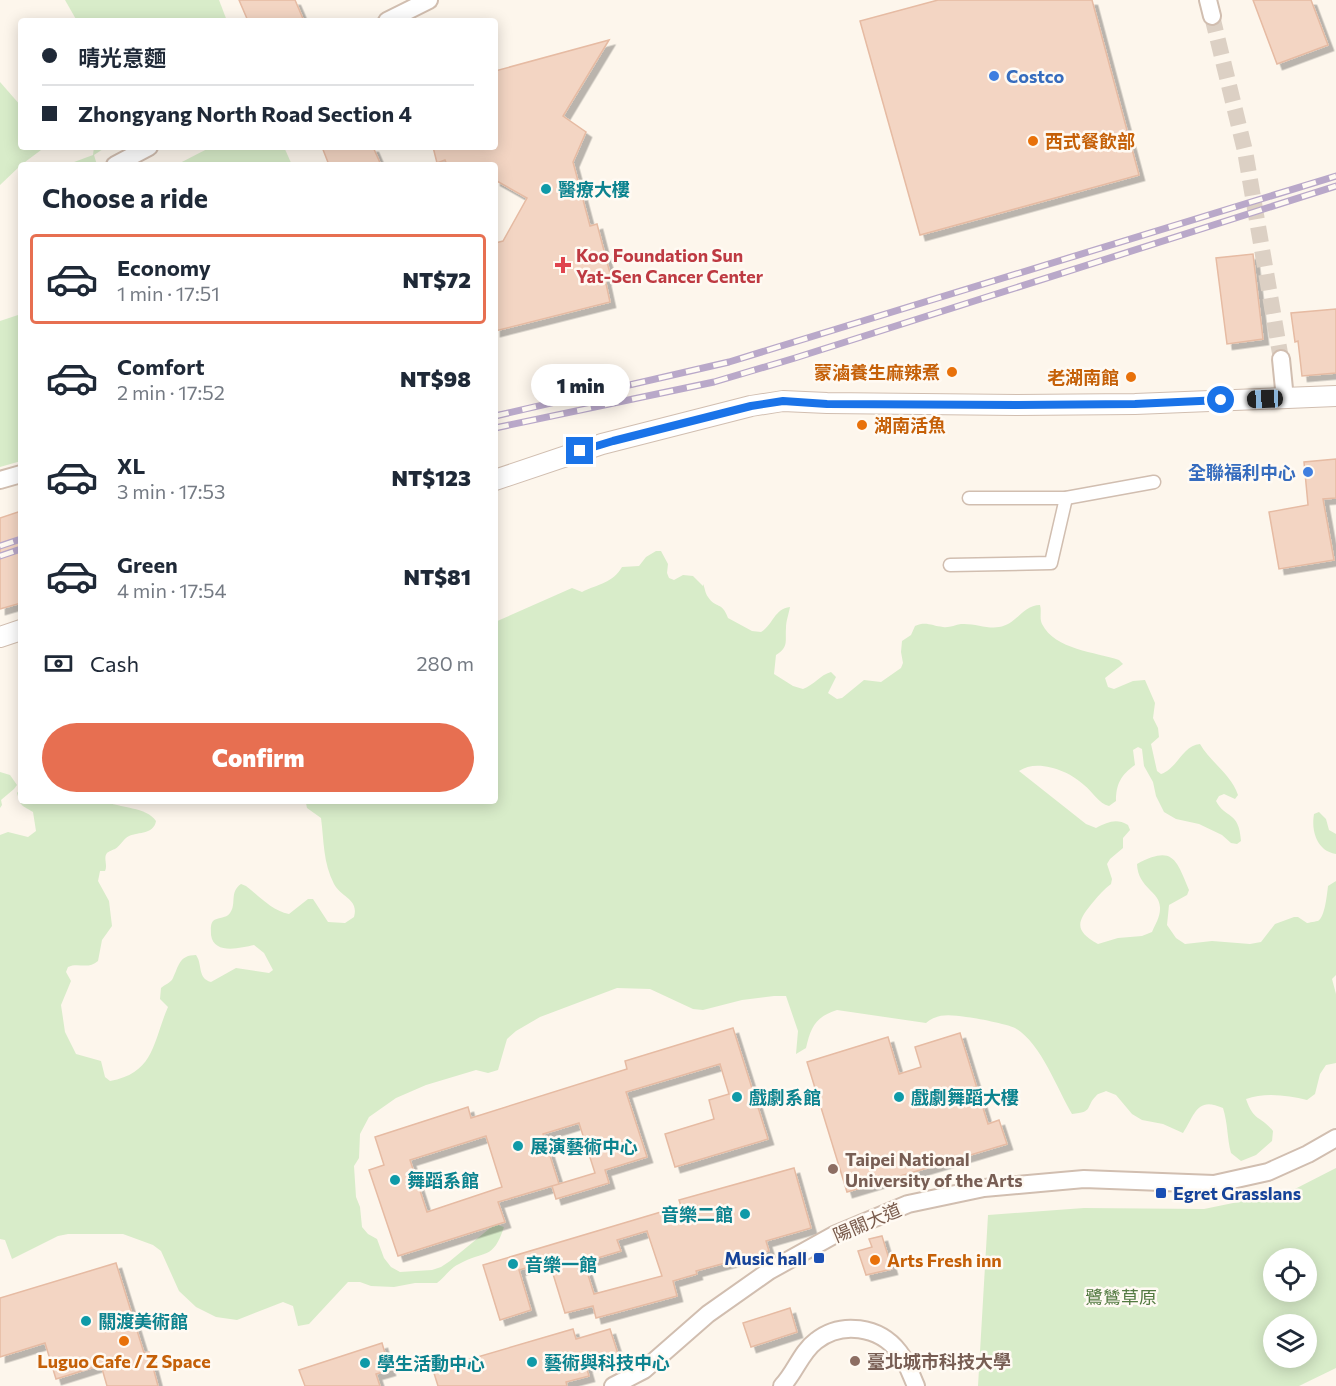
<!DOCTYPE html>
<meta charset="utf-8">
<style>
:root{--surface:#fff;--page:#f2f2f3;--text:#1f2937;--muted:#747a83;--line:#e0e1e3;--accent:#e76f51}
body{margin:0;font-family:Commissioner,"Noto Sans TC",sans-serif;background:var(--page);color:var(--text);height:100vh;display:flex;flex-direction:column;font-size:22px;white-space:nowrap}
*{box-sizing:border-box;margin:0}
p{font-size:20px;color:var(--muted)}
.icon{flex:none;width:33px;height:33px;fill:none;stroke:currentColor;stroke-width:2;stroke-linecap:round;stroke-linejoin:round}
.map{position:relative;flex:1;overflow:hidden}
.panel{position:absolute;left:18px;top:162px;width:480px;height:642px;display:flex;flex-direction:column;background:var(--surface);border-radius:6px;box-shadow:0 3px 15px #0003}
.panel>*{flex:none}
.hud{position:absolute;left:18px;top:18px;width:480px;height:132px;border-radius:6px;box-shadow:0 3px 15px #0003;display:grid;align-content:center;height:132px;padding:0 24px;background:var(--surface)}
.fabs{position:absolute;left:1263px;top:1248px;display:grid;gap:12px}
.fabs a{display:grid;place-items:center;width:54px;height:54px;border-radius:50%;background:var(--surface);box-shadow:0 3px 15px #0003;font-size:30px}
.end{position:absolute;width:27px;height:27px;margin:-14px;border:8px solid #1a73e8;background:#fff;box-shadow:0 0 0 3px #fff}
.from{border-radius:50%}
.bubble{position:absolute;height:42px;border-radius:21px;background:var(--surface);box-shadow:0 3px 15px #0003;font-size:20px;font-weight:800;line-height:42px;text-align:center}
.car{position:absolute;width:18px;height:36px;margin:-18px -9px;border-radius:8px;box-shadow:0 0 4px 2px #0007;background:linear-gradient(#222 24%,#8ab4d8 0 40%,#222 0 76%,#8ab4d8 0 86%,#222 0)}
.hud b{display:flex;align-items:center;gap:21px;height:57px;font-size:22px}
.hud b+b{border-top:2px solid var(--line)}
.hud i{width:15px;height:15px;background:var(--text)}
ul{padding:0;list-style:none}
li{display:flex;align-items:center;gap:18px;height:90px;margin:0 12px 9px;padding:0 12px;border:3px solid transparent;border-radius:6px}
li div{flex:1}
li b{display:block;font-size:22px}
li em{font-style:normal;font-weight:800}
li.current{border-color:var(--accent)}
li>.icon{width:54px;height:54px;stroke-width:1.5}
h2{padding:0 24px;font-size:27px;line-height:72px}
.pay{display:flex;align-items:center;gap:15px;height:66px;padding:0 24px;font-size:22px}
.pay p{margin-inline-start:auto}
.cta{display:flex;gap:12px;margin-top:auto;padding:12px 24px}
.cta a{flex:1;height:69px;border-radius:36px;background:var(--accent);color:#fff;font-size:24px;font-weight:800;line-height:69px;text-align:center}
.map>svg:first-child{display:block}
.green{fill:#d8ecc9;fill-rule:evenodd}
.building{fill:#f3d5c3;stroke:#e6bba3;stroke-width:1.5;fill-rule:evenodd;filter:url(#shadow)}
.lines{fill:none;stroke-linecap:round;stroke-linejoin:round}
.minor-tunnel{stroke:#dcd0c4;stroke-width:16;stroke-dasharray:16 8;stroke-linecap:butt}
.pedestrian-casing{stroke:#d1beb0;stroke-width:15}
.minor-casing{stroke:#d1beb0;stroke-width:20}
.tertiary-casing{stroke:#d1beb0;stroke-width:22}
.pedestrian{stroke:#fff;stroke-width:12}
.minor{stroke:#fff;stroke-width:16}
.tertiary{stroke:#fff;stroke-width:20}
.rail-casing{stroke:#b9a8c9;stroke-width:7}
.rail{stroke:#fffaf3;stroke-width:4.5;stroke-dasharray:14;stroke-linecap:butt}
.route{stroke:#1a73e8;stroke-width:8}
.shop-dot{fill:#3f7fe0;stroke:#fffaf3;stroke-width:2}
.food-dot{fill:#e8710a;stroke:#fffaf3;stroke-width:2}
.culture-dot{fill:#0f9aa8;stroke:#fffaf3;stroke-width:2}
.health-dot{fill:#e0444e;stroke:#fffaf3;stroke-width:2}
.education-dot{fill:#8d6e63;stroke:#fffaf3;stroke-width:2}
.transit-dot{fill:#1a4fb4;stroke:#fffaf3;stroke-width:2}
.labels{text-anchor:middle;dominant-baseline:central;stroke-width:5;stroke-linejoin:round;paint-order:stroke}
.shop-label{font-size:18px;font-weight:bold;fill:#366cbe;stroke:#fffaf3;text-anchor:start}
.food-label{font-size:18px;font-weight:bold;fill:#c56008;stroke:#fffaf3;text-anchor:start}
.culture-label{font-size:18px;font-weight:bold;fill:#0d838f;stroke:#fffaf3;text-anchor:start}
.health-label{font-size:18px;font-weight:bold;fill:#be3a42;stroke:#fffaf3;text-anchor:start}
.education-label{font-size:18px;font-weight:bold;fill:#785e54;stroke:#fffaf3;text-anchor:start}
.transit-label{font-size:18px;font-weight:bold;fill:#164399;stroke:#fffaf3;text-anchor:start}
.street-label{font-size:18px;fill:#7a5c4d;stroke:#fffaf3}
.park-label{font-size:18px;fill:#537a41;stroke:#fffaf3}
</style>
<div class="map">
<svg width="1336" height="1386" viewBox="0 0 1336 1386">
<defs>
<filter id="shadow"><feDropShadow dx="5.5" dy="5.5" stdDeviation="0" flood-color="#0004"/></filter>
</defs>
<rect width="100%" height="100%" fill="#fdf6ec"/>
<g class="green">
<path d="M 65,0 L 219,0 L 227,21 L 77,21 Z"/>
<path d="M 0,82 L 21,106 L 21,147 L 45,147 L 21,165 L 0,185 Z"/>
<path d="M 94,147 L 106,147 L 94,155 L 97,165 L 66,165 L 93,155 Z"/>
<path d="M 211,147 L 284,147 L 292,165 L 176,165 Z"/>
<path d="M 21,314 L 21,461 L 0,467 L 0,321 Z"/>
<path d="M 656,551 L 661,551 L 668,564 L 667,573 L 669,578 L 674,580 L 683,575 L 693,576 L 703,586 L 703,584 C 705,588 705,593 708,597 C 716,609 722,601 728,618 L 752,631 L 761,632 C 773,625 774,609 790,607 C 789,613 786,621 786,628 C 785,641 789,647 776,655 L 774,674 L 793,686 L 803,689 C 814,685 820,675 831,672 L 836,677 L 828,693 L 837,699 L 842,698 L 864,680 L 881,682 L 901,668 L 903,663 L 901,652 L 902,641 L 911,635 L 915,626 C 926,621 932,626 943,627 C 949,628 955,625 961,624 C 974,623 987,629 999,627 C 1016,625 1023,605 1040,605 C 1042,612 1039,617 1042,624 C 1055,650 1096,652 1119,660 L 1123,664 L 1105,678 L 1108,687 L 1114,689 L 1133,681 L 1145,680 L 1155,703 L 1153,718 L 1158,728 L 1159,737 L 1151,744 L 1157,771 L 1161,774 C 1177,769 1183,745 1200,744 C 1211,763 1231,774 1238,795 L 1235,799 L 1224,794 L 1219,796 L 1216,801 C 1225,819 1239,810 1241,841 L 1237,844 L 1231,843 L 1222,835 L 1199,824 L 1176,819 L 1164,812 L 1156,796 L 1153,782 L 1144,766 L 1142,749 L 1138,747 L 1133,750 L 1135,765 C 1121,775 1116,784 1116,801 L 1109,806 C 1099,804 1092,791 1084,785 C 1070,771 1037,758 1019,771 L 1086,824 L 1096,828 C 1108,822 1116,818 1128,825 L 1130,830 L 1123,838 L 1123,848 L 1110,859 L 1107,864 L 1112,879 L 1111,884 C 1104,889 1099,895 1094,901 C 1078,920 1072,930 1098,944 L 1118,938 L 1142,936 L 1152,932 C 1155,925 1160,917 1160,909 C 1161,891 1138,889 1137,864 C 1173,845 1176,859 1189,890 L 1187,895 L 1169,905 L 1167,925 L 1176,938 L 1185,944 L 1212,941 L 1250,944 L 1261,942 L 1275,924 L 1294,917 L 1298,917 L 1307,923 C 1308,923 1317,921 1318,921 C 1325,917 1327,894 1328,886 L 1336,881 L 1336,975 L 1332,979 L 1336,994 L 1336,1063 L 1326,1065 L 1320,1074 L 1315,1094 L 1307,1100 C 1288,1095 1264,1092 1246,1099 C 1254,1122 1260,1115 1273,1131 L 1272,1141 L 1256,1155 L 1241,1161 L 1231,1153 C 1227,1138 1228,1124 1223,1108 C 1197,1096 1195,1114 1183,1133 L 1163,1124 L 1142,1120 L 1132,1114 L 1116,1095 L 1106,1091 C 1102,1093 1098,1093 1096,1096 C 1085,1107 1094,1112 1072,1114 C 1057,1089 1041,1043 1015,1028 C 1007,1024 976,1018 966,1017 C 950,1015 938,1013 926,1023 L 837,1010 C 815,1017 811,1027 806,1048 L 796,1054 L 798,1031 L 786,996 L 774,996 L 742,1000 L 703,1010 L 693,1009 L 650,989 L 617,988 L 540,1017 L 516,1031 L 507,1039 L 498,1070 L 488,1073 L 476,1070 L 426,1085 L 396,1098 L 369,1117 L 360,1134 L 359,1158 L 354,1166 L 356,1197 L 360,1207 L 362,1227 L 368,1234 L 377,1239 L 384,1258 L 391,1267 L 400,1272 L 432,1270 L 441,1267 L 450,1261 L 495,1224 L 504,1227 C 493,1261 484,1250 459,1264 C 450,1268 445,1277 437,1283 L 415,1283 L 394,1287 L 371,1286 L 360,1282 L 348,1282 L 309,1324 L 298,1326 L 293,1306 L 283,1302 L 237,1320 L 216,1317 L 196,1307 L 179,1291 L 161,1251 L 153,1245 L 123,1234 L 68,1234 L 58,1236 L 12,1259 L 5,1240 L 0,1239 L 0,835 L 8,832 L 28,837 L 36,831 L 33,812 C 21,804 22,809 17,793 L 21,788 L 21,801 L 103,801 C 120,808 147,807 156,821 C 154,834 139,832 129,836 C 123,839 121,845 115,849 C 114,849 108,852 107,853 C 103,858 108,865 105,871 L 100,871 L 98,881 L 109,901 L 112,926 L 102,940 L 98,961 C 88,970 78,962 68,967 L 66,972 L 71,981 L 61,1005 L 65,1032 L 76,1054 L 101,1061 L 105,1077 L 110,1081 C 155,1073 153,1041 168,1007 L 160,999 L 161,988 C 165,984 171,983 173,978 C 179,966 179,955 196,955 C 203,965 197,978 211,982 L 236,968 L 269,973 L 273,970 L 264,953 L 254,945 C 240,948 214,955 211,935 C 211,930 210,925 213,921 C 217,917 226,919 230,913 C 237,904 229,892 241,884 L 246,886 C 259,896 272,911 289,914 L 308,899 L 313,899 L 328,922 L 345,923 L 354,917 C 359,899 342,898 334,884 C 323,863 324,841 321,818 L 307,808 L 306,803 L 315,801 L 495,801 L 495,622 L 572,588 L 582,592 C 598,584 613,583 622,567 L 639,566 L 646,557 Z"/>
<path d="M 0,772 L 10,775 L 17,785 L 14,789 L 1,800 L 2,805 L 0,808 Z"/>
<path d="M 1319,812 L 1326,819 L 1329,830 L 1336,834 L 1336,854 C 1317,851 1311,831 1314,814 Z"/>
<path d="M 1336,1168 L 1336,1368 L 1299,1386 L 978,1386 L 988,1215 L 1084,1208 L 1204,1209 L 1291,1191 ZM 1274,1258 L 1306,1258 L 1306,1292 L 1274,1292 ZM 1274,1324 L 1306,1324 L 1306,1358 L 1274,1358 Z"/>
</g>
<g class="building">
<path d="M 239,0 L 295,0 L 304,21 L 248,21 Z"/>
<path d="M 938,0 L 1092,0 L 1139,175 L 920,235 L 860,21 Z"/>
<path d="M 1253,0 L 1311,0 L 1328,45 L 1277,64 Z"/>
<path d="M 609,40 L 563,116 L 586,132 L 573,162 L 590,226 L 597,224 L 611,277 L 605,279 L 610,302 L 495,331 L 495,243 L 503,241 L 527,198 L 495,180 L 495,165 L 468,165 L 464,163 L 447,165 L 445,160 L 437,163 L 433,147 L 495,147 L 495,71 Z"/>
<path d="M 322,147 L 373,147 L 381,165 L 329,165 Z"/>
<path d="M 1253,254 L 1263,339 L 1227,344 L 1216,258 Z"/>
<path d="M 1336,309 L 1336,373 L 1302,376 L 1298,341 L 1295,342 L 1291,313 Z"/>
<path d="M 1336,459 L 1336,498 L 1323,499 L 1334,560 L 1279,569 L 1269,512 L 1308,505 L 1304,462 Z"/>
<path d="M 21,511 L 21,603 L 0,609 L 0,518 Z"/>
<path d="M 733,1028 L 768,1139 L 675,1167 L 665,1134 L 714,1119 L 709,1100 L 729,1094 L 720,1064 L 626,1092 L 647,1157 L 605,1170 L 609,1183 L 556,1199 L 552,1186 L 498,1202 L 505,1222 L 398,1256 L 369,1170 L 384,1165 L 375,1137 L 468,1107 L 471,1118 L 627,1069 L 625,1061 ZM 579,1123 L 595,1173 L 552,1186 L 559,1184 L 543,1134 ZM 486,1136 L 502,1187 L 427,1212 L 410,1160 Z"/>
<path d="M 960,1033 L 988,1124 L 999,1120 L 1007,1144 L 847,1192 L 807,1062 L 888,1037 L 899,1074 L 921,1067 L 915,1047 Z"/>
<path d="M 794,1168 L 811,1228 L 766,1241 L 769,1251 L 696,1271 L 697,1274 L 673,1281 L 677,1296 L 596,1318 L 593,1306 L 565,1313 L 549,1261 L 519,1270 L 531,1310 L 500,1320 L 483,1265 L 681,1206 L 679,1200 ZM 647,1231 L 662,1276 L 594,1294 L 584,1262 L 621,1251 L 617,1240 Z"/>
<path d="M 882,1236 L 892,1269 L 866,1275 L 858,1251 L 872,1247 L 869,1239 Z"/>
<path d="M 116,1263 L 144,1353 L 149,1352 L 158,1386 L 107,1386 L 101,1365 L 56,1379 L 45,1343 L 0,1357 L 0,1298 Z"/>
<path d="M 790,1308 L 797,1332 L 751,1347 L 743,1323 Z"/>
<path d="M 573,1329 L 576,1339 L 610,1329 L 619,1357 L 586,1366 L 589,1376 L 566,1382 L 567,1386 L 438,1386 L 433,1370 Z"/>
<path d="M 382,1343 L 390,1370 L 376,1374 L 380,1386 L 305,1386 L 299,1370 Z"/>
</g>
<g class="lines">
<path class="minor-tunnel" d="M 1212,16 L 1245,151 L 1281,359"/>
<g class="pedestrian-casing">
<g id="pedestrian">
<path d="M 969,498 L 1066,498 L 1154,482"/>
<path d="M 950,565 L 1051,563 L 1066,498"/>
</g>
</g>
<g class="minor-casing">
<g id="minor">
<path d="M 1208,0 L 1212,16"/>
<path d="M 387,21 L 429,0"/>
<path d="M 115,165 L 149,147"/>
<path d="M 1281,359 L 1285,399"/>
<path d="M 0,480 L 21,474"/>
<path d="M 613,1386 L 644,1370 L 708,1314 L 769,1271 L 834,1235 L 908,1204 L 984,1188 L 1084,1179 L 1214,1184 L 1268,1172 L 1308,1154 L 1336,1138"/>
<path d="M 782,1386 C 795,1373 801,1352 816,1341 C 841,1321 879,1326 899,1352 C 907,1362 911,1375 916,1386"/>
</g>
</g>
<g class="tertiary-casing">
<g id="tertiary">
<path d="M 495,480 L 602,444 L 751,406 L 783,401 L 827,403 L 1017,405 L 1135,404 L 1336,396"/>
<path d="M 0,637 L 21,630"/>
</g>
</g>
<use href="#pedestrian" class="pedestrian"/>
<use href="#minor" class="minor"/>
<use href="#tertiary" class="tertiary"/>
<g class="rail-casing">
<g id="rail">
<path d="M 495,416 L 729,362 L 1336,176"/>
<path d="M 495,428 L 714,382 L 795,358 L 1336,186"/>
<path d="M 0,546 L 21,539"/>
<path d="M 0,556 L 21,549"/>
</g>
</g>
<use href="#rail" class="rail"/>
</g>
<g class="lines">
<path class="route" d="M 580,451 L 613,441 L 751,406 L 783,401 L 827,404 L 1017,405 L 1135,404 L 1221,400"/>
</g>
<g class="shop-dot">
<circle cx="994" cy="76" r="6"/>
<circle cx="1308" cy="472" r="6"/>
</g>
<g class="food-dot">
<circle cx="1033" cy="141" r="6"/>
<circle cx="952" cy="372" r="6"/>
<circle cx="1131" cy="377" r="6"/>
<circle cx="862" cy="425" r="6"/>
<circle cx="875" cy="1260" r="6"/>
<circle cx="124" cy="1341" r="6"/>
</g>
<g class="culture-dot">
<circle cx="546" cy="189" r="6"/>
<circle cx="737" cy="1097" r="6"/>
<circle cx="899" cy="1097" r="6"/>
<circle cx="518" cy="1146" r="6"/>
<circle cx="395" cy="1180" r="6"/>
<circle cx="745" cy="1214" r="6"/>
<circle cx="513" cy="1264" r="6"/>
<circle cx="86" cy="1321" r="6"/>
<circle cx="532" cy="1362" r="6"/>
<circle cx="365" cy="1363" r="6"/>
</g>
<path class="health-dot" d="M560 256h6v6h6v6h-6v6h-6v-6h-6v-6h6z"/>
<g class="education-dot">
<circle cx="833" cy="1169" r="6"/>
<circle cx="855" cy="1361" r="6"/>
</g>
<g class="transit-dot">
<rect x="1155" y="1187" width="12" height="12" rx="3"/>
<rect x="813" y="1252" width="12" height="12" rx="3"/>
</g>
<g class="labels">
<g class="shop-label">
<text x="1006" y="76">Costco</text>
<text x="1296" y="472" text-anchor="end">全聯福利中心</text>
</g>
<g class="food-label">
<text x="1045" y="141">西式餐飲部</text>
<text x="940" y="372" text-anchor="end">蒙滷養生麻辣煮</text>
<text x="1119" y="377" text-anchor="end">老湖南館</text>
<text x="874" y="425">湖南活魚</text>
<text x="887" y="1260">Arts Fresh inn</text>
<text x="124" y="1361" text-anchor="middle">Luguo Cafe / Z Space</text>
</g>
<g class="culture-label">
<text x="558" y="189">醫療大樓</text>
<text x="749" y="1097">戲劇系館</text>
<text x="911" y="1097">戲劇舞蹈大樓</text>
<text x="530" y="1146">展演藝術中心</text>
<text x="407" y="1180">舞蹈系館</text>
<text x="733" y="1214" text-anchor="end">音樂二館</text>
<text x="525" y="1264">音樂一館</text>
<text x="98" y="1321">關渡美術館</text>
<text x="544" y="1362">藝術與科技中心</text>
<text x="377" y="1363">學生活動中心</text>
</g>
<g class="health-label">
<text x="576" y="255">Koo Foundation Sun<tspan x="576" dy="21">Yat-Sen Cancer Center</tspan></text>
</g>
<g class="education-label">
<text x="845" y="1159">Taipei National<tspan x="845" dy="21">University of the Arts</tspan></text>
<text x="867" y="1361">臺北城市科技大學</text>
</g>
<g class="transit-label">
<text x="1173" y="1193">Egret Grasslans</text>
<text x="807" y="1258" text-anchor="end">Music hall</text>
</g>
<g class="street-label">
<text transform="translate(867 1222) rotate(-23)">陽關大道</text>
</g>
<g class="park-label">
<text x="1121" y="1297">鷺鷥草原</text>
</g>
</g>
</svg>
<div class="fabs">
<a><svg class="icon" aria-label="locate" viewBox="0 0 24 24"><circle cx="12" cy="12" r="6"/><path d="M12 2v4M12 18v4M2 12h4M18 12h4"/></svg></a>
<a><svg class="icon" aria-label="layers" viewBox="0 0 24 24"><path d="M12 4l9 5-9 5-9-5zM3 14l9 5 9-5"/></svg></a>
</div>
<i class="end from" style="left:1221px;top:400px"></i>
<i class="end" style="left:580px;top:451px"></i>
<div class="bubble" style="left:531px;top:364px;width:99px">1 min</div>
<i class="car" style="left:1265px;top:399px;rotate:268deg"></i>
<div class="hud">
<b><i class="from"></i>晴光意麵</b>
<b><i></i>Zhongyang North Road Section 4</b>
</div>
<section class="panel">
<h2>Choose a ride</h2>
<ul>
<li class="current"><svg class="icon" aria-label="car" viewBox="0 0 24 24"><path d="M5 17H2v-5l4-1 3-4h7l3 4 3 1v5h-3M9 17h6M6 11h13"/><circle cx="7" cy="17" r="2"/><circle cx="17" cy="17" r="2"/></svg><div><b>Economy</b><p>1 min · 17:51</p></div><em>NT$72</em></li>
<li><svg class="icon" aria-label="car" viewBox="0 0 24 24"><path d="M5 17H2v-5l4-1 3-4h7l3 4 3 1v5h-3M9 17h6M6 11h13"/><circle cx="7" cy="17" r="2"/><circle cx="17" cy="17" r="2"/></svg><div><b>Comfort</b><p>2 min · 17:52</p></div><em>NT$98</em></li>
<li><svg class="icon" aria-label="car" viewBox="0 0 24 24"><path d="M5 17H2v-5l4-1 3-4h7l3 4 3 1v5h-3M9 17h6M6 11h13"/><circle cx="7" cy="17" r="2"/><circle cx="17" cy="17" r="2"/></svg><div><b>XL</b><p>3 min · 17:53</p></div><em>NT$123</em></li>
<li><svg class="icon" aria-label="car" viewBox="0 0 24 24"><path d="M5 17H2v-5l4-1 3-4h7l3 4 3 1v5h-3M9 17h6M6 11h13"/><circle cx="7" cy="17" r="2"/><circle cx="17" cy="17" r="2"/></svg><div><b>Green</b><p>4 min · 17:54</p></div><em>NT$81</em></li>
</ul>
<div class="pay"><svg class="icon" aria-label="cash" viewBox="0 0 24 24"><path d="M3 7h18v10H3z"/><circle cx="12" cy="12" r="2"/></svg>Cash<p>280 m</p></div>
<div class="cta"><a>Confirm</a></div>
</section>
</div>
